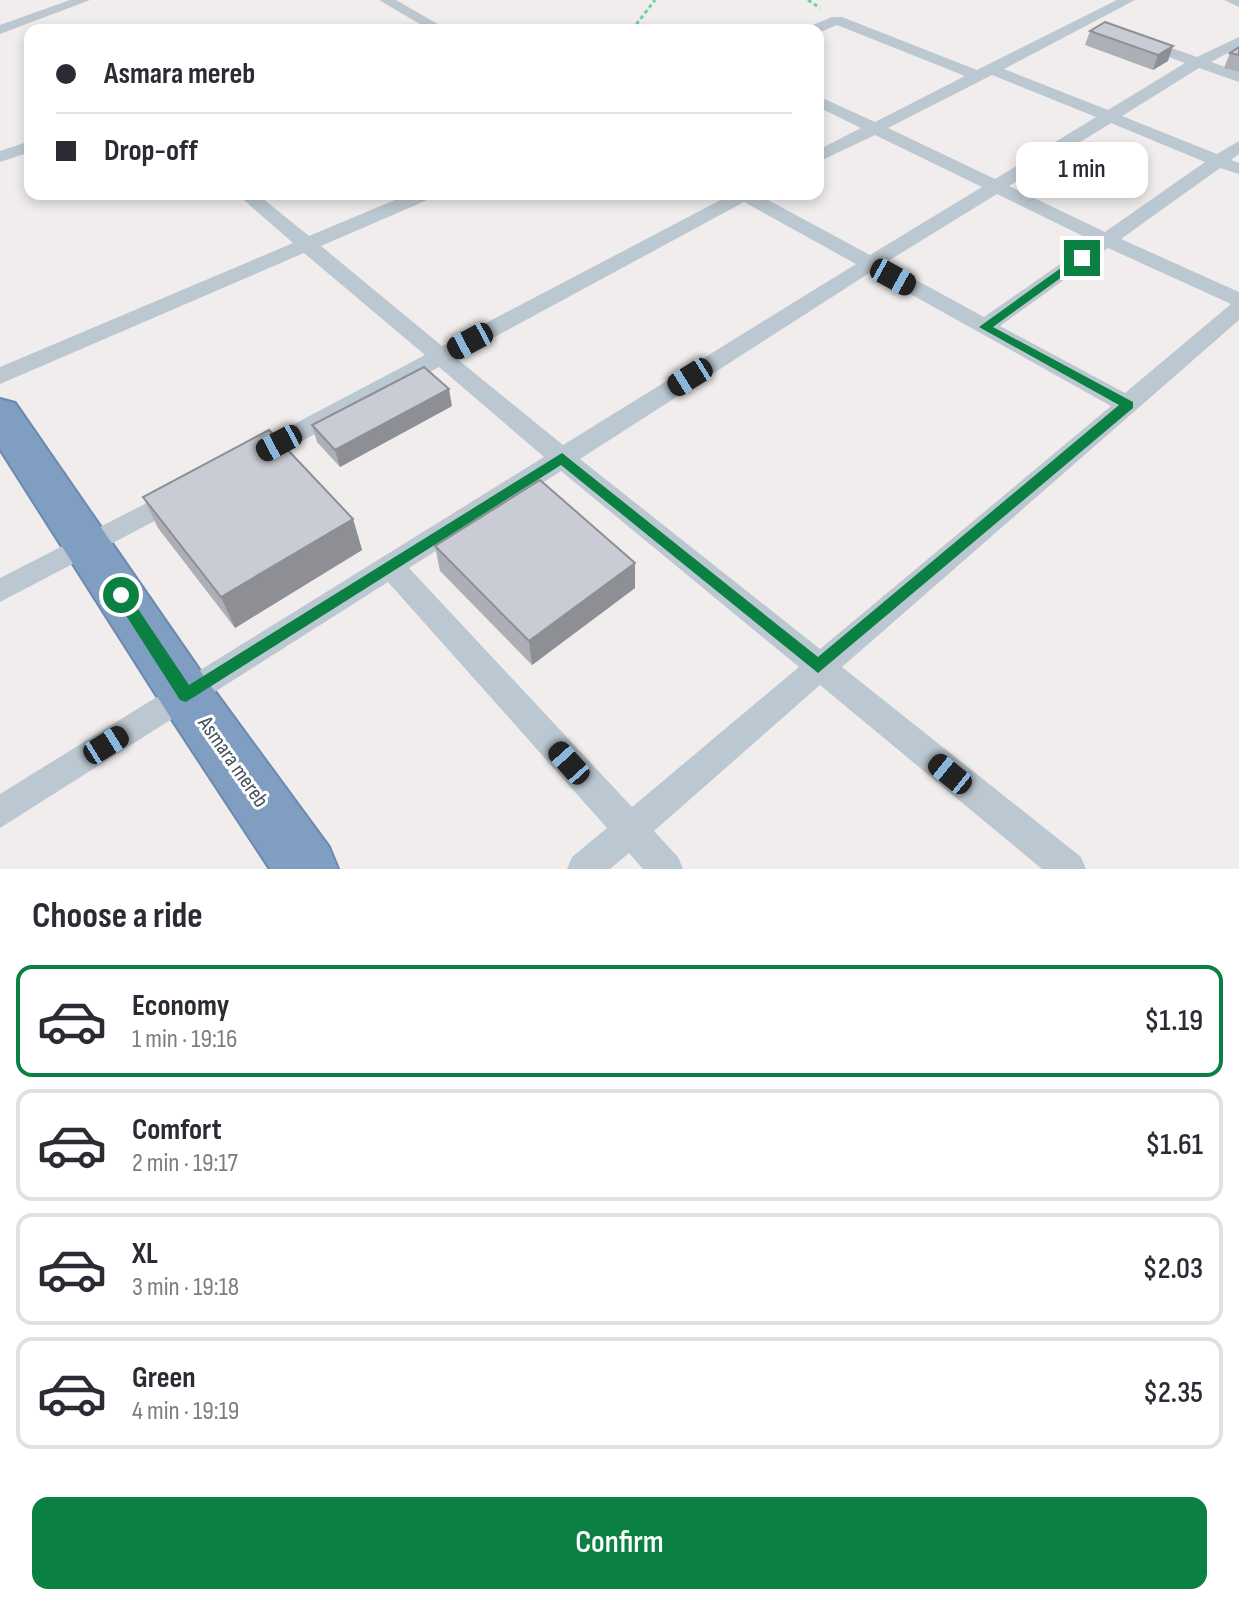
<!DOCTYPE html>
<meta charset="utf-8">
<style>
:root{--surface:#fff;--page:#f7f7f7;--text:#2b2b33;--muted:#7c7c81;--line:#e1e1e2;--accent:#0b8043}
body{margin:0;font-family:"Sofia Sans Condensed",sans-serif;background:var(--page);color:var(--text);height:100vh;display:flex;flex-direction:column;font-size:30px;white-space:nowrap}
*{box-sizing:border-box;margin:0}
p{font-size:26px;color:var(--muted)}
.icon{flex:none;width:44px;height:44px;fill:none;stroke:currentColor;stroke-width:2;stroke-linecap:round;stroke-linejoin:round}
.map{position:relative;height:869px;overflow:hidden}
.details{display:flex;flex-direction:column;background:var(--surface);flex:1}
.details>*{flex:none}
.hud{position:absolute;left:24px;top:24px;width:800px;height:176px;border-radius:16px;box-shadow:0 4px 12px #0003;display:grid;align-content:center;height:176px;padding:0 32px;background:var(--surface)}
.end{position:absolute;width:36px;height:36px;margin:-18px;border:10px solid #0b8043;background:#fff;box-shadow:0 0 0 4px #fff}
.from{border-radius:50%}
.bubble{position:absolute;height:56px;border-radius:16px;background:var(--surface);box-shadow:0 4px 12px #0003;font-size:26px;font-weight:600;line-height:56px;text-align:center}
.car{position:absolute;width:24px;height:48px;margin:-24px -12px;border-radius:10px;box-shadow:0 0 6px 2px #0007;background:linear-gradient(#222 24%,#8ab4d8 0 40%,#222 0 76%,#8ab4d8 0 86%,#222 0)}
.hud b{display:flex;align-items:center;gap:28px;height:76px;font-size:30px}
.hud b+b{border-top:2px solid var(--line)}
.hud i{width:20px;height:20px;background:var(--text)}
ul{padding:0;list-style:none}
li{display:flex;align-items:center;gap:24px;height:112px;margin:0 16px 12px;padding:0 16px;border:4px solid var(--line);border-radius:16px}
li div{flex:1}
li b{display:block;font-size:30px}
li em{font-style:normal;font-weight:600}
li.current{border-color:var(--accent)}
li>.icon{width:72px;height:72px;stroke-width:1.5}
h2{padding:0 32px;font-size:36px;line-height:96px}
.action{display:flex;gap:16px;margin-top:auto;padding:16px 32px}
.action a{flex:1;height:92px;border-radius:16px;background:var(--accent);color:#fff;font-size:32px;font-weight:600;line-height:92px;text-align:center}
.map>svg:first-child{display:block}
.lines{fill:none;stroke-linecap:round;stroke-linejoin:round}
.highway-casing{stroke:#6b89ae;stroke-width:4}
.path{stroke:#6bd4a3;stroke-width:3;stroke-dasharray:4 3;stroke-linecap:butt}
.street{fill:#bcc8d1;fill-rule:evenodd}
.highway{fill:#809ec2;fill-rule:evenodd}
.wall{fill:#adafb6}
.shaded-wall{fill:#8d8f94}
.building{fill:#c9ccd4;stroke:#8d8f94;stroke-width:2}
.route{fill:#0b8043}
.labels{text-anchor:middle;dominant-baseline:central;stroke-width:6;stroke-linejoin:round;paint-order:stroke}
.street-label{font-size:22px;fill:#44515d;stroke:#fff}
</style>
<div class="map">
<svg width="1239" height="869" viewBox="0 0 1239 869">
<rect width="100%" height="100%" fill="#f1eded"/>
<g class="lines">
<g class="highway-casing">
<path id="highway" d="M 0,399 L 15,403 L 205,678 L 329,847 L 338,869 L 270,869 L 167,712 L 0,449 Z"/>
</g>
<g class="path">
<path d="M 808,0 L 820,8"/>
<path d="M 632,30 L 655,0"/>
</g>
<g class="street">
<path d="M 70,0 L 90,0 L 0,34 L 0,25 Z"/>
<path d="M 379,0 L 396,0 L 448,30 L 430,30 Z"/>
<path d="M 1117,0 L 1135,0 L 1004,69 L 1108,110 L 1185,63 L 1136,45 L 1136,39 L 1146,39 L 1197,57 L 1239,37 L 1239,47 L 1211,62 L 1239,72 L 1239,82 L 1199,68 L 1122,116 L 1217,154 L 1239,141 L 1239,154 L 1231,160 L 1239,163 L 1239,174 L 1220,168 L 1121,239 L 1239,292 L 1239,320 L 842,667 L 1081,857 L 1086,869 L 1042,869 L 820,685 L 654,831 L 678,857 L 683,869 L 643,869 L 629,853 L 610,869 L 567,869 L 572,857 L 607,828 L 388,582 L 0,828 L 0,794 L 544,457 L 439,367 L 263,462 L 254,465 L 245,462 L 242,456 L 245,450 L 425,355 L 304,253 L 0,384 L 0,367 L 293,243 L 237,194 L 257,194 L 309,236 L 409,194 L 434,194 L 432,198 L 321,246 L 442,346 L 732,194 L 757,194 L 870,255 L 982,187 L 875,135 L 818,162 L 818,150 L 861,128 L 818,107 L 818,96 L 875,122 L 965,76 L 837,25 L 818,33 L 818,30 L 806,30 L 808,27 L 832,17 L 842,17 L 977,70 ZM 992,75 L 1096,117 L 995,179 L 888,128 ZM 1111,123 L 1205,162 L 1105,232 L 1009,186 ZM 997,194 L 1093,241 L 984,317 L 885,263 ZM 744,202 L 856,264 L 563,445 L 456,358 ZM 1108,248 L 1231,304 L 1125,393 L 1000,326 ZM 871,272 L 1111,406 L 820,649 L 580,459 ZM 561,471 L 799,667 L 632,807 L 409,568 Z"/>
<path d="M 1224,0 L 1239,0 L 1239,7 Z"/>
<path d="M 30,141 L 30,152 L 0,162 L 0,151 Z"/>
<path d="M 180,486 L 189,489 L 193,496 L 189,503 L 0,602 L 0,578 Z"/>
</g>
<use href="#highway" class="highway"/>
</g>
<g class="wall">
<path d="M 1105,22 L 1168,61 L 1153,70 L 1085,45 L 1090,31 Z"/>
<path d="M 1239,47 L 1239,72 L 1224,68 L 1230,53 Z"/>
<path d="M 452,406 L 340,467 L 317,442 L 312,425 Z"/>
<path d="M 143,497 L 353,519 L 362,550 L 235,628 L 158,528 Z"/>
<path d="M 435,546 L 635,588 L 532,665 L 440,571 Z"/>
</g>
<g class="shaded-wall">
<path d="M 1173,46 L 1168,61 L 1153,70 L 1158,55 Z"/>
<path d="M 449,389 L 452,406 L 340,467 L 335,450 Z"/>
<path d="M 353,519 L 362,550 L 235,628 L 221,597 Z"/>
<path d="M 635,563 L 635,588 L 532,665 L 529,641 Z"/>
</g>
<g class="building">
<path d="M 1105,22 L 1173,46 L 1158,55 L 1090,31 Z"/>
<path d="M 1239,47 L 1239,55 L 1230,53 Z"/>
<path d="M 424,367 L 449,389 L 335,450 L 312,425 Z"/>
<path d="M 269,430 L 353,519 L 221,597 L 143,497 Z"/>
<path d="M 540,480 L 635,563 L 529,641 L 435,546 Z"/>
</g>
<path class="route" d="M 1079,255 L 1088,258 L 993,327 L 1133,402 L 1133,408 L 818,673 L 561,465 L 186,702 L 180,700 L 113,595 L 115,591 L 126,591 L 189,685 L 562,453 L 818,657 L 1119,405 L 979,327 Z"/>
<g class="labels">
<g class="street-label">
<text transform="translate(233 762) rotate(55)">Asmara mereb</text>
</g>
</g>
</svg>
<i class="end from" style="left:121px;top:595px"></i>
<i class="end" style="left:1082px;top:258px"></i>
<div class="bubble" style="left:1016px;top:142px;width:132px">1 min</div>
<i class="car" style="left:893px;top:277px;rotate:119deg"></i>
<i class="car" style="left:470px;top:341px;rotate:242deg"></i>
<i class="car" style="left:690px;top:377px;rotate:238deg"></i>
<i class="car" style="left:279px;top:443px;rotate:242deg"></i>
<i class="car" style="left:106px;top:745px;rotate:58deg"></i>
<i class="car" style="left:569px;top:763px;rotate:318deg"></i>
<i class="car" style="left:950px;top:774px;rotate:309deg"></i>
<div class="hud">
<b><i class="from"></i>Asmara mereb</b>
<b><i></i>Drop-off</b>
</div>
</div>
<section class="details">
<h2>Choose a ride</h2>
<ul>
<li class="current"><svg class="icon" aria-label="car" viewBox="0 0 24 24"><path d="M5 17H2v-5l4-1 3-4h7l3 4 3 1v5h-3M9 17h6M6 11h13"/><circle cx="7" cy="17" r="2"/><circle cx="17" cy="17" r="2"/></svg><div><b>Economy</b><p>1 min · 19:16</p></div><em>$1.19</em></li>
<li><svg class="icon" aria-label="car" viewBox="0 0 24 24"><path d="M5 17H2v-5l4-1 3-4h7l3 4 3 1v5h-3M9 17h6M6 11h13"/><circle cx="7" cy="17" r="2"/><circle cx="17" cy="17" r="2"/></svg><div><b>Comfort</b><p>2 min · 19:17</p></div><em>$1.61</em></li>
<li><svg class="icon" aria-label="car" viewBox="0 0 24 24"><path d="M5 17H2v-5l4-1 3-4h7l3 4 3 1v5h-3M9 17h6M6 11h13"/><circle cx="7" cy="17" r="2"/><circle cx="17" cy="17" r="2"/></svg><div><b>XL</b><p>3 min · 19:18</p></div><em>$2.03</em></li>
<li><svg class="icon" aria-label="car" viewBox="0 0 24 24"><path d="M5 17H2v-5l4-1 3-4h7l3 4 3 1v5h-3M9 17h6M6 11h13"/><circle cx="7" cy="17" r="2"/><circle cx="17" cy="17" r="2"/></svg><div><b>Green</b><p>4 min · 19:19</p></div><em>$2.35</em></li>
</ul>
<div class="action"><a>Confirm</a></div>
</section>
